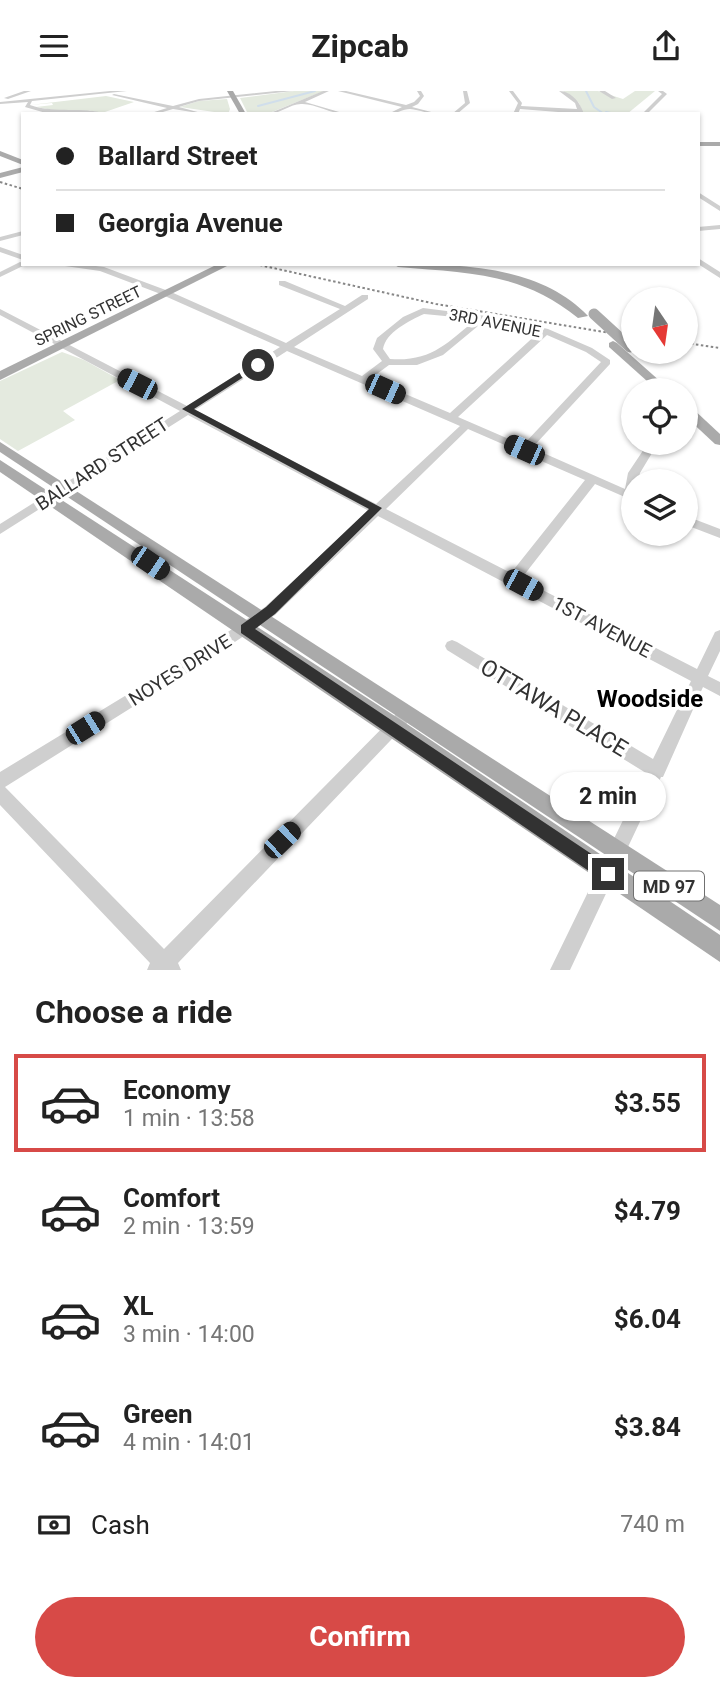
<!DOCTYPE html>
<meta charset="utf-8">
<style>
:root{--surface:#fff;--page:#f6f6f6;--text:#222;--muted:#767676;--line:#e0e0e0;--accent:#d74a47}
body{margin:0;font-family:Roboto,sans-serif;background:var(--page);color:var(--text);height:100vh;display:flex;flex-direction:column;font-size:26px;white-space:nowrap}
*{box-sizing:border-box;margin:0}
p{font-size:23px;color:var(--muted)}
.icon{flex:none;width:38px;height:38px;fill:none;stroke:currentColor;stroke-width:2;stroke-linecap:round;stroke-linejoin:round}
.map{position:relative;height:879px;overflow:hidden}
.details{display:flex;flex-direction:column;background:var(--surface);flex:1}
.details>*{flex:none}
.guide{position:absolute;left:21px;top:21px;width:679px;height:154px;border-radius:0px;box-shadow:0 2px 5px #0004;display:grid;align-content:center;height:154px;padding:0 35px;background:var(--surface)}
.needle{width:46px;rotate:167deg}
.tools{position:absolute;left:621px;top:196px;display:grid;gap:14px}
.tools a{display:grid;place-items:center;width:77px;height:77px;border-radius:50%;background:var(--surface);box-shadow:0 2px 5px #0004;font-size:35px}
.end{position:absolute;width:32px;height:32px;margin:-16px;border:9px solid #323232;background:#fff;box-shadow:0 0 0 4px #fff}
.from{border-radius:50%}
.bubble{position:absolute;height:49px;border-radius:24px;background:var(--surface);box-shadow:0 2px 5px #0004;font-size:23px;font-weight:700;line-height:49px;text-align:center}
.car{position:absolute;width:21px;height:42px;margin:-21px -10px;border-radius:9px;box-shadow:0 0 5px 2px #0007;background:linear-gradient(#222 24%,#8ab4d8 0 40%,#222 0 76%,#8ab4d8 0 86%,#222 0)}
.guide b{display:flex;align-items:center;gap:24px;height:66px;font-size:26px}
.guide b+b{border-top:2px solid var(--line)}
.guide i{width:18px;height:18px;background:var(--text)}
ul{padding:0;list-style:none}
li{display:flex;align-items:center;gap:21px;height:98px;margin:0 14px 10px;padding:0 21px;border:4px solid transparent;border-radius:0px}
li div{flex:1}
li b{display:block;font-size:26px}
li em{font-style:normal;font-weight:700}
li.selected{border-color:var(--accent)}
li>.icon{width:63px;height:63px;stroke-width:1.5}
h2{padding:0 35px;font-size:32px;line-height:84px}
.pay{display:flex;align-items:center;gap:18px;height:77px;padding:0 35px;font-size:26px}
.pay p{margin-inline-start:auto}
.primary-button{display:flex;gap:14px;margin-top:auto;padding:14px 35px}
.primary-button a{flex:1;height:80px;border-radius:42px;background:var(--accent);color:#fff;font-size:28px;font-weight:700;line-height:80px;text-align:center}
header{display:flex;justify-content:space-between;align-items:center;height:91px;padding:0 35px;background:var(--surface);font-size:32px;font-weight:700}
.map>svg:first-child{display:block}
.green{fill:#e4eadf}
.lines{fill:none;stroke-linecap:round;stroke-linejoin:round}
.stream{stroke:#d0deeb;stroke-width:2}
.minor{fill:#cfcfcf;fill-rule:evenodd}
.major{fill:#aaa;fill-rule:evenodd}
.rail{stroke:#878787;stroke-width:2;stroke-dasharray:2.5 2.5;stroke-linecap:butt}
.major-bridge{stroke:#aaa;stroke-width:11}
.route{fill:#323232}
.labels{text-anchor:middle;dominant-baseline:central;stroke-width:7;stroke-linejoin:round;paint-order:stroke}
.far-street-label{font-size:16px;fill:#323232;stroke:#fff}
.shield{fill:#fff;stroke:#707070;stroke-width:2}
.shield-label{font-size:18px;font-weight:bold;fill:#323232}
.street-label{font-size:19px;fill:#323232;stroke:#fff}
.near-street-label{font-size:23px;fill:#323232;stroke:#fff}
.near-neighbourhood-label{font-size:24px;font-weight:bold;fill:#000;stroke:#fff}
</style>
<header><svg class="icon" aria-label="menu" viewBox="0 0 24 24"><path d="M4 6h16M4 12h16M4 18h16"/></svg>Zipcab<svg class="icon" aria-label="share" viewBox="0 0 24 24"><path d="M12 15V3M7 8l5-5 5 5M5 13v7h14v-7"/></svg></header>
<div class="map">
<svg width="720" height="879" viewBox="0 0 720 879">
<rect width="100%" height="100%" fill="#fff"/>
<g class="green">
<path d="M 294,0 L 324,0 L 267,23 L 248,23 L 240,7 Z"/>
<path d="M 563,0 L 598,0 L 623,8 L 635,0 L 655,0 L 627,23 L 583,23 L 579,12 Z"/>
<path d="M 106,5 L 134,11 L 102,22 L 87,19 L 98,23 L 65,23 L 71,22 L 36,16 L 53,14 L 52,12 L 30,14 Z"/>
<path d="M 227,8 L 230,18 L 228,23 L 180,16 L 199,10 Z"/>
<path d="M 62,261 L 84,269 L 120,289 L 63,320 L 75,329 L 18,360 L 0,348 L 0,290 Z"/>
</g>
<g class="lines">
<g class="stream">
<path d="M 586,0 L 594,16 L 604,23"/>
<path d="M 258,15 L 315,0"/>
<path d="M 606,21 L 616,23"/>
</g>
<g class="minor">
<path d="M 24,0 L 31,0 L 8,8 L 4,7 Z"/>
<path d="M 110,0 L 127,0 L 32,10 L 30,14 C 55,23 83,15 107,23 L 46,22 L 25,16 L 28,11 L 0,13 L 0,11 Z"/>
<path d="M 276,0 L 293,0 L 199,10 L 179,16 L 205,23 L 173,18 L 156,23 L 148,23 L 167,17 L 112,4 L 114,3 L 173,15 L 199,8 Z"/>
<path d="M 323,0 L 329,0 L 305,11 L 346,23 C 331,23 314,12 301,13 C 290,13 280,23 268,23 Z"/>
<path d="M 338,0 L 346,0 L 406,14 L 414,11 L 420,5 L 417,0 L 421,0 L 424,5 L 418,13 L 412,16 L 439,23 C 429,23 420,19 410,18 C 403,18 396,23 388,23 L 402,16 Z"/>
<path d="M 463,0 L 467,0 L 470,12 L 457,23 L 452,23 L 465,12 Z"/>
<path d="M 509,0 L 513,0 L 522,12 L 521,15 L 577,18 L 575,12 L 559,0 C 572,0 581,13 584,23 L 520,18 L 518,23 L 513,23 L 518,12 Z"/>
<path d="M 599,0 L 605,0 L 616,7 L 612,8 Z"/>
<path d="M 658,0 L 663,0 L 667,3 L 647,23 L 642,23 L 662,3 Z"/>
<path d="M 698,101 L 720,115 L 720,120 L 698,106 Z"/>
<path d="M 720,134 L 720,138 L 698,140 L 698,136 Z"/>
<path d="M 23,140 L 23,144 L 0,150 L 0,146 Z"/>
<path d="M 0,156 L 23,164 L 23,169 L 0,161 Z"/>
<path d="M 698,167 L 720,181 L 720,187 L 698,173 Z"/>
<path d="M 20,171 L 27,173 L 0,186 L 0,181 Z"/>
<path d="M 51,173 L 79,173 L 104,176 L 171,201 L 286,252 L 340,218 L 279,194 L 279,190 L 285,190 L 345,215 L 362,204 L 368,204 L 368,208 L 294,256 L 362,285 L 382,270 L 373,258 L 377,247 L 403,226 L 423,217 L 494,226 L 548,238 L 592,257 L 610,269 L 610,273 L 532,357 L 625,398 L 628,382 L 648,352 L 658,352 L 640,382 L 638,390 L 634,390 L 634,410 L 595,393 L 521,488 L 697,578 L 715,541 L 720,539 L 720,560 L 708,585 L 720,591 L 720,605 L 703,596 L 663,686 L 661,686 L 570,879 L 550,879 L 646,682 L 447,559 L 445,555 L 447,551 L 452,549 L 457,551 L 653,668 L 691,590 L 378,425 L 275,524 L 217,563 L 5,696 L 164,858 L 401,618 L 406,616 L 411,618 L 414,623 L 411,628 L 178,872 L 181,879 L 147,879 L 150,872 L 0,714 L 0,681 L 207,555 L 265,516 L 369,420 L 188,324 L 0,443 L 0,433 L 180,320 L 0,224 L 0,218 L 187,315 L 280,256 L 158,202 L 100,180 ZM 424,223 L 476,228 C 447,253 430,271 390,268 L 383,258 C 386,241 409,230 424,223 ZM 484,230 L 539,241 L 450,322 L 370,288 L 389,274 L 417,274 L 443,264 ZM 547,244 L 586,261 L 601,271 L 523,354 L 458,326 ZM 287,260 L 460,335 L 376,413 L 195,319 ZM 468,338 L 585,389 L 511,482 L 386,418 Z"/>
<path d="M 686,425 L 720,438 L 720,447 L 686,434 Z"/>
</g>
<g class="major">
<path d="M 227,0 L 233,0 L 246,23 L 240,23 Z"/>
<rect x="698" y="51" width="22" height="4"/>
<path d="M 0,60 L 23,69 L 23,74 L 0,65 Z"/>
<path d="M 23,76 L 23,81 L 0,87 L 0,82 Z"/>
<path d="M 218,173 L 231,173 L 0,289 L 0,280 Z"/>
<path d="M 393,173 C 458,173 540,174 588,225 L 578,227 C 521,181 468,182 398,176 Z"/>
<path d="M 613,250 L 617,252 L 670,299 L 657,299 L 609,256 L 609,252 Z"/>
<path d="M 686,315 L 691,316 L 720,343 L 720,354 L 715,353 L 686,326 Z"/>
<path d="M 0,351 L 720,814 L 720,840 L 0,361 Z"/>
<path d="M 0,369 L 401,629 L 720,844 L 720,871 L 0,381 Z"/>
</g>
<g class="rail">
<path d="M 0,91 L 23,98"/>
<path d="M 255,173 L 436,213 L 634,246"/>
<path d="M 686,252 L 720,257"/>
</g>
<path class="major-bridge" d="M 594,223 L 630,256"/>
</g>
<path class="route" d="M 255,272 L 262,274 L 194,318 L 382,417 L 275,523 L 255,538 L 614,778 L 617,783 L 614,789 L 608,792 L 602,789 L 241,542 L 241,534 L 266,516 L 369,418 L 182,318 Z"/>
<g class="labels">
<g class="far-street-label">
<text transform="translate(88 225) rotate(-26)">SPRING STREET</text>
<text transform="translate(495 232) rotate(11)">3RD AVENUE</text>
</g>
<rect class="shield" x="634" y="780.5" width="70" height="29" rx="5"/>
<g class="shield-label">
<text x="669" y="795">MD 97</text>
</g>
<g class="street-label">
<text transform="translate(102 373) rotate(-33)">BALLARD STREET</text>
<text transform="translate(602 536) rotate(28)">1ST AVENUE</text>
<text transform="translate(180 579) rotate(-32)">NOYES DRIVE</text>
</g>
<g class="near-street-label">
<text transform="translate(554 617) rotate(31)">OTTAWA PLACE</text>
</g>
<g class="near-neighbourhood-label">
<text x="650" y="608">Woodside</text>
</g>
</g>
</svg>
<div class="tools">
<a><svg class="needle" viewBox="-14 -14 28 28"><path d="M0-13l5 13h-10z" fill="#e53935"/><path d="M0 13l5-13h-10z" fill="#767676"/></svg></a>
<a><svg class="icon" aria-label="locate" viewBox="0 0 24 24"><circle cx="12" cy="12" r="6"/><path d="M12 2v4M12 18v4M2 12h4M18 12h4"/></svg></a>
<a><svg class="icon" aria-label="layers" viewBox="0 0 24 24"><path d="M12 4l9 5-9 5-9-5zM3 14l9 5 9-5"/></svg></a>
</div>
<i class="end from" style="left:258px;top:274px"></i>
<i class="end" style="left:608px;top:783px"></i>
<div class="bubble" style="left:550px;top:681px;width:116px">2 min</div>
<i class="car" style="left:137px;top:293px;rotate:297deg"></i>
<i class="car" style="left:385px;top:298px;rotate:114deg"></i>
<i class="car" style="left:524px;top:359px;rotate:294deg"></i>
<i class="car" style="left:150px;top:472px;rotate:124deg"></i>
<i class="car" style="left:523px;top:494px;rotate:118deg"></i>
<i class="car" style="left:85px;top:637px;rotate:58deg"></i>
<i class="car" style="left:282px;top:749px;rotate:46deg"></i>
<div class="guide">
<b><i class="from"></i>Ballard Street</b>
<b><i></i>Georgia Avenue</b>
</div>
</div>
<section class="details">
<h2>Choose a ride</h2>
<ul>
<li class="selected"><svg class="icon" aria-label="car" viewBox="0 0 24 24"><path d="M5 17H2v-5l4-1 3-4h7l3 4 3 1v5h-3M9 17h6M6 11h13"/><circle cx="7" cy="17" r="2"/><circle cx="17" cy="17" r="2"/></svg><div><b>Economy</b><p>1 min · 13:58</p></div><em>$3.55</em></li>
<li><svg class="icon" aria-label="car" viewBox="0 0 24 24"><path d="M5 17H2v-5l4-1 3-4h7l3 4 3 1v5h-3M9 17h6M6 11h13"/><circle cx="7" cy="17" r="2"/><circle cx="17" cy="17" r="2"/></svg><div><b>Comfort</b><p>2 min · 13:59</p></div><em>$4.79</em></li>
<li><svg class="icon" aria-label="car" viewBox="0 0 24 24"><path d="M5 17H2v-5l4-1 3-4h7l3 4 3 1v5h-3M9 17h6M6 11h13"/><circle cx="7" cy="17" r="2"/><circle cx="17" cy="17" r="2"/></svg><div><b>XL</b><p>3 min · 14:00</p></div><em>$6.04</em></li>
<li><svg class="icon" aria-label="car" viewBox="0 0 24 24"><path d="M5 17H2v-5l4-1 3-4h7l3 4 3 1v5h-3M9 17h6M6 11h13"/><circle cx="7" cy="17" r="2"/><circle cx="17" cy="17" r="2"/></svg><div><b>Green</b><p>4 min · 14:01</p></div><em>$3.84</em></li>
</ul>
<div class="pay"><svg class="icon" aria-label="cash" viewBox="0 0 24 24"><path d="M3 7h18v10H3z"/><circle cx="12" cy="12" r="2"/></svg>Cash<p>740 m</p></div>
<div class="primary-button"><a>Confirm</a></div>
</section>
